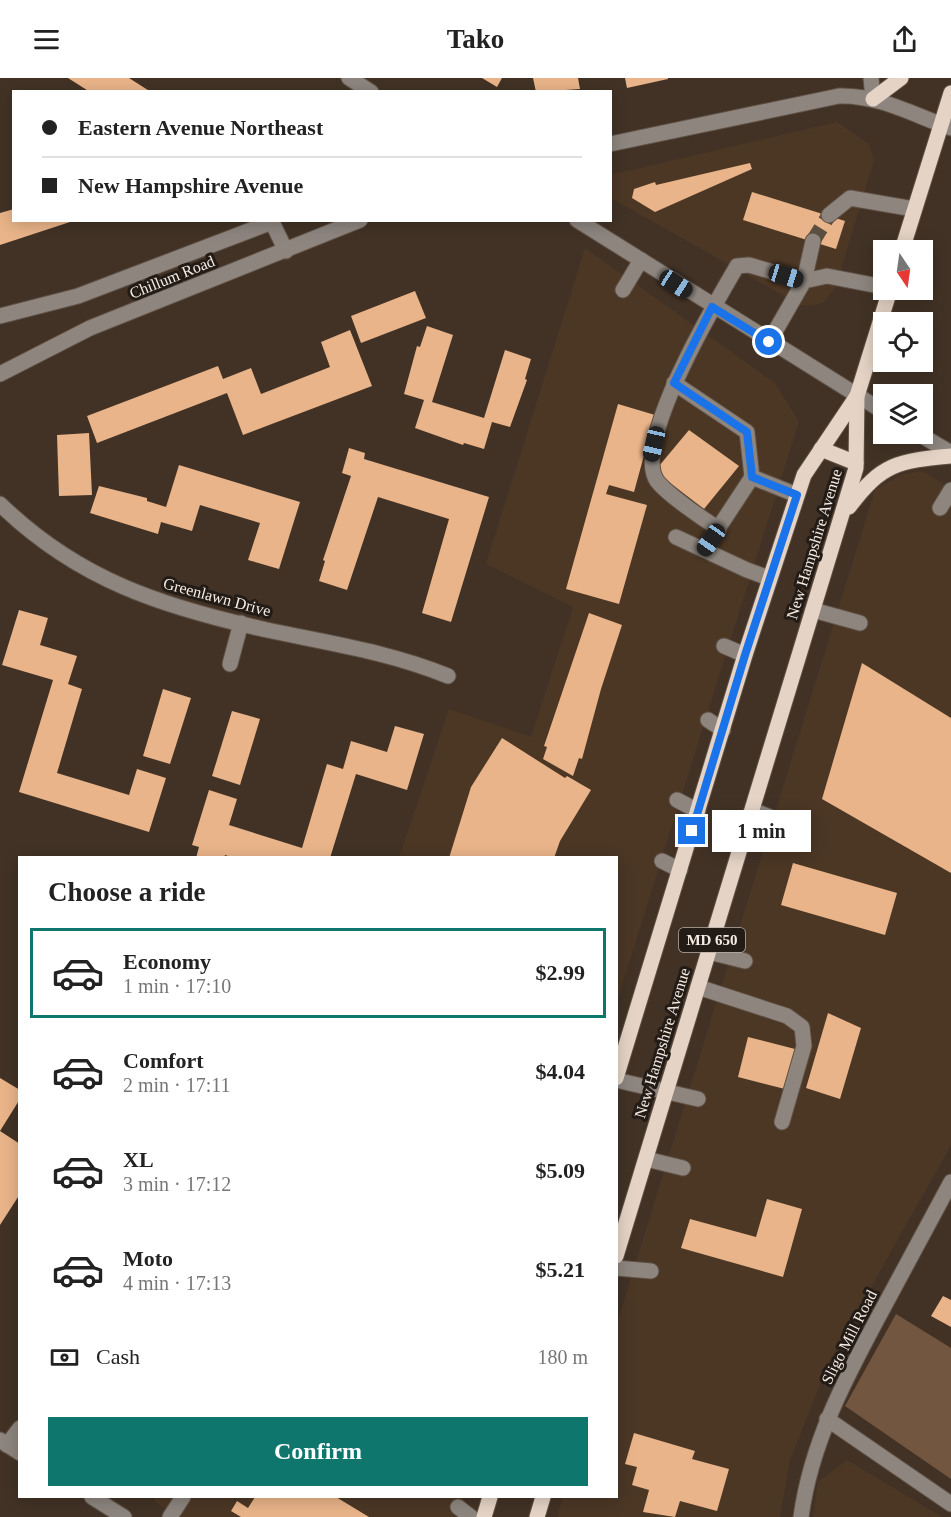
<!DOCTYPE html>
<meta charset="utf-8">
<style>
:root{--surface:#fff;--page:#f6f6f6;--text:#222;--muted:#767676;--line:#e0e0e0;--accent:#0f766e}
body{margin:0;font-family:Georgia,serif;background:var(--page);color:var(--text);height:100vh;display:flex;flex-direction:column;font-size:22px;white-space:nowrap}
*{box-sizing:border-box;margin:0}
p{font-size:20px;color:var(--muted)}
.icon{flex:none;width:33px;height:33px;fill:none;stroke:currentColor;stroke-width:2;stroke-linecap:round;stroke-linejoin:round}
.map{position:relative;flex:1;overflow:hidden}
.sheet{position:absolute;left:18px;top:778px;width:600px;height:642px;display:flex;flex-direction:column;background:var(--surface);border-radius:0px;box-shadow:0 3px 15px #0003}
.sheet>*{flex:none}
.guide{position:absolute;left:12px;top:12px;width:600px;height:132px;border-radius:0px;box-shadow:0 3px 15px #0003;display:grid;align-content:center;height:132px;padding:0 30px;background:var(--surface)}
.needle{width:39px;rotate:167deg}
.controls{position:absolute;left:873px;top:162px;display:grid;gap:12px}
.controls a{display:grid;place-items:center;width:60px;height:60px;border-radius:0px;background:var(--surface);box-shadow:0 3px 15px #0003;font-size:30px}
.end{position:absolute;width:27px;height:27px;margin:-14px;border:8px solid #1a73e8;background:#fff;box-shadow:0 0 0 3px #fff}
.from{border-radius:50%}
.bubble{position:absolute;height:42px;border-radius:0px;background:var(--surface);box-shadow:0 3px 15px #0003;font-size:20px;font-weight:800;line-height:42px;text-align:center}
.car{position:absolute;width:18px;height:36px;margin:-18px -9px;border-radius:8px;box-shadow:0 0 4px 2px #0007;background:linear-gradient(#222 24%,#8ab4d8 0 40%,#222 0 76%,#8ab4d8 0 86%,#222 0)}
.guide b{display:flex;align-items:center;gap:21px;height:57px;font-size:22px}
.guide b+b{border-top:2px solid var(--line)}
.guide i{width:15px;height:15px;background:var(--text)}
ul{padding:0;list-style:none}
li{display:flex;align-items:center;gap:18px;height:90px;margin:0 12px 9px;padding:0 18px;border:3px solid transparent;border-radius:0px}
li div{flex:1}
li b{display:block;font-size:22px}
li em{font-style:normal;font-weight:800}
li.active{border-color:var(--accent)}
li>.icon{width:54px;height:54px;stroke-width:1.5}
h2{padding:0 30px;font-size:27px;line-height:72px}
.pay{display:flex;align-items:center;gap:15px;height:66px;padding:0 30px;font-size:22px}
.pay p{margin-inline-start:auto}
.cta{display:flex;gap:12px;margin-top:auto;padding:12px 30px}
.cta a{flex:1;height:69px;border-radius:0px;background:var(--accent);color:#fff;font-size:24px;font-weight:800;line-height:69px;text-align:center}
header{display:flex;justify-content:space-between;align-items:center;height:78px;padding:0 30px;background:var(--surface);font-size:27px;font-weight:800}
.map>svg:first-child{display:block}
.built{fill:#4c3725}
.green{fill:#72563f}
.building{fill:#e9b489}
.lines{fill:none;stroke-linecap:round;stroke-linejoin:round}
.minor-tunnel{stroke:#5d4e42;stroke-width:15;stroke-dasharray:15 8;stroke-linecap:butt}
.minor-casing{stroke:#5f5044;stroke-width:17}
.major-casing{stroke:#5f5044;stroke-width:17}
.minor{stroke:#8d857e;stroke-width:15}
.major{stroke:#e5d4c6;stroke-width:15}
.route{stroke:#1a73e8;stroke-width:8}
.labels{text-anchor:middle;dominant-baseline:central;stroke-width:6;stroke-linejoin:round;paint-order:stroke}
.shield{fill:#231c16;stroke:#b7ada6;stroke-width:1.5}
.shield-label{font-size:15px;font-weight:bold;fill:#f6ebe3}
.street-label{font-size:16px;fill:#f6ebe3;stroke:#231c16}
</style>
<header><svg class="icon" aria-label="menu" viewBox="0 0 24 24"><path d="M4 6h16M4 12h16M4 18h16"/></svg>Tako<svg class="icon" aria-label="share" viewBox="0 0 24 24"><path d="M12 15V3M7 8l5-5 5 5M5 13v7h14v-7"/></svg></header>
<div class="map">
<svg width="951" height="1439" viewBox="0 0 951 1439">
<rect width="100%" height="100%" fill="#423226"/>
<g class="built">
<path d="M 837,44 L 869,66 L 874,82 L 836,208 L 824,224 L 813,228 L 800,227 L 611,120 L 610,97 Z"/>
<path d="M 585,170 L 775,305 L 799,344 L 617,923 L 616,780 L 399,780 L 449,631 L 531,659 L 573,529 L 486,486 Z"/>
<path d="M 923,393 L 951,411 L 951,1067 L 829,1284 L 790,1382 L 780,1439 L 557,1439 L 563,1419 L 616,1419 L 617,1245 L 875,412 L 899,397 Z"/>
<path d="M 847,1382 L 942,1439 L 813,1439 L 818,1404 Z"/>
<path d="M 156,1419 L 464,1419 L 458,1439 L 177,1439 L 154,1423 Z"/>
</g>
<path class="green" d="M 896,1236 L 951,1270 L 951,1401 L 845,1328 Z"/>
<g class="building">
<path d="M 68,0 L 129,0 L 151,14 L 90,14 Z"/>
<path d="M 482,0 L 502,0 L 497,9 Z"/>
<path d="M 533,0 L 578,0 L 580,11 L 536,14 Z"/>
<path d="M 625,0 L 668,0 L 668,1 L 627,10 Z"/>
<path d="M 750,85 L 752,91 L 655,134 L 632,120 L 634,111 L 655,104 L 656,107 Z"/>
<path d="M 752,114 L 845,143 L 836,171 L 743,142 Z"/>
<path d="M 14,131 L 14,142 L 73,143 L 0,167 L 0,135 Z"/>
<path d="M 415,213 L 426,240 L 361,265 L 351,238 Z"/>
<path d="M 427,248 L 453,257 L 432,324 L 484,340 L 505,272 L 531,281 L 525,301 L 527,302 L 510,349 L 492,344 L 484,371 L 464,365 L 463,367 L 415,350 L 424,322 L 404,316 L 417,268 L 420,269 Z"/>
<path d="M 350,252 L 372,308 L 243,357 L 227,315 L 97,365 L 87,338 L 218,288 L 223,301 L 251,290 L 261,316 L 330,289 L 321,264 Z"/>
<path d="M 618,326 L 655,337 L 634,414 L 609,407 L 606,416 L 647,427 L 619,526 L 566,511 Z"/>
<path d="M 689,352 L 739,388 L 704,431 L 661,398 L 659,388 Z"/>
<path d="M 89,355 L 92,417 L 59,418 L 57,357 Z"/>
<path d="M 349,370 L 365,375 L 364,381 L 489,419 L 451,544 L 422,535 L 449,441 L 378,419 L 347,512 L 319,503 L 325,483 L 323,482 L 351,398 L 342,395 Z"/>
<path d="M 179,387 L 300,424 L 279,491 L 248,482 L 260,445 L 200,427 L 192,453 L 161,444 L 158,456 L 90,435 L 99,408 L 147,420 L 147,423 L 166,429 Z"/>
<path d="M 19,532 L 48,540 L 40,567 L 77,578 L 68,606 L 82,611 L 57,695 L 129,717 L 137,691 L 166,700 L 149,754 L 19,714 L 53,602 L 2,587 Z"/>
<path d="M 589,535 L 622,547 L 601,611 L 582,681 L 579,680 L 573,698 L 543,681 L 547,669 L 544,668 Z"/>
<path d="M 862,585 L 951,640 L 951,795 L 822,721 Z"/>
<path d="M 163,611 L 191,620 L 170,686 L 143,678 Z"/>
<path d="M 232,633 L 260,641 L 240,707 L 212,698 Z"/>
<path d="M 395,648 L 424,656 L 407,712 L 356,696 L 330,780 L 234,780 L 225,777 L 224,780 L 196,780 L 199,769 L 192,767 L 209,712 L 237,721 L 229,747 L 302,770 L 327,686 L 343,691 L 351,663 L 387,674 Z"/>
<path d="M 502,660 L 565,700 L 567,698 L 591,712 L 560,763 L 554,780 L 449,780 L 471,709 Z"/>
<path d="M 793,785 L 897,815 L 885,857 L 781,827 Z"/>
<path d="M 828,935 L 861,950 L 840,1021 L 806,1010 Z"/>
<path d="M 748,959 L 795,971 L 785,1011 L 738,999 Z"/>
<path d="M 0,1000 L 20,1012 L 20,1021 L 0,1053 Z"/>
<path d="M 0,1053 L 20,1066 L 20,1116 L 0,1147 Z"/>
<path d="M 767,1121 L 802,1131 L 783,1199 L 681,1170 L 690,1141 L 756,1159 Z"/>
<path d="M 943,1218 L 951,1222 L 951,1249 L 931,1238 Z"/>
<path d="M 634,1355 L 695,1373 L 692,1381 L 729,1391 L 717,1433 L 680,1423 L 675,1439 L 643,1434 L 649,1412 L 632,1407 L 637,1389 L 625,1386 Z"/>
<path d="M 255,1419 L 336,1419 L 369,1439 L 241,1439 L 231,1433 L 237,1423 L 248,1430 Z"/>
</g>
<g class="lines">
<path class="minor-tunnel" d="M 813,163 L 829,137"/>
<g class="minor-casing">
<g id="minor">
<path d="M 349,0 L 371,14"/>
<path d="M 871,0 L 873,21"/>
<path d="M 610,66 L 839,18 C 880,17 913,37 951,50"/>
<path d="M 829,137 L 850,120 L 914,131"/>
<path d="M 577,142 L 884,334"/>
<path d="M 623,212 L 641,182"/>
<path d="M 0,238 L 78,218 L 272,144 L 286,173"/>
<path d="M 769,264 L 804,203 L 827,198 L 884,209"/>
<path d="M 0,296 L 90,250 L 360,142"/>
<path d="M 674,305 L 747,354 L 752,399 L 797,417"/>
<path d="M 919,356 L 951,375"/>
<path d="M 0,426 C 78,502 163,529 267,552 C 328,565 390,574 448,598"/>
<path d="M 940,430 L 951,412"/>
<path d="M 719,451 C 703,441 668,417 657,403 C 631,367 716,224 737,188 L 749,187 L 804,203 L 813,163"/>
<path d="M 676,459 L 747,492 L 769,500"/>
<path d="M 704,472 L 752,399"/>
<path d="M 813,532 L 860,545"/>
<path d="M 724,568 L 745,577"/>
<path d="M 230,586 L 241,545"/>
<path d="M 708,642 L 723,652"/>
<path d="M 677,722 L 698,733"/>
<path d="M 752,732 L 780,743"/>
<path d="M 662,783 L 680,792"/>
<path d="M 709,874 L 745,883"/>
<path d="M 698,909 L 787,938 L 802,949 L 804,968 L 782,1044"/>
<path d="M 616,1002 L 698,1021"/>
<path d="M 646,1081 L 683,1090"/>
<path d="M 616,1190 L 651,1193"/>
<path d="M 827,1341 L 951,1426"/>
<path d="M 0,1362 L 20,1375"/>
<path d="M 7,1367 L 20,1350"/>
<path d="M 92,1419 L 124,1439"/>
<path d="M 458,1429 L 471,1439"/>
<path d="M 170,1439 L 183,1419"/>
<path d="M 801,1439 C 811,1365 845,1301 880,1236 C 904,1192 927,1148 951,1104"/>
</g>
</g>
<g class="major-casing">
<g id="major">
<path d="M 873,21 L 901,0"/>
<path d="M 902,172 L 951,15"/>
<path d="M 821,371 L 856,385"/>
<path d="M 849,429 C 882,385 898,383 951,378"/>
<path d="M 616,1000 L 745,577 L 804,397 L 857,318"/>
<path d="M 616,1178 L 856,390 L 857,318 L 890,212"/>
<path d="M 484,1439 L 490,1419"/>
<path d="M 537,1439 L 543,1419"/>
</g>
</g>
<use href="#minor" class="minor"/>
<use href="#major" class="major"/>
</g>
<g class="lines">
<path class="route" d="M 692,753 L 745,577 L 797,417 L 752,399 L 747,354 L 674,305 L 712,229 L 769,264"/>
</g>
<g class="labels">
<rect class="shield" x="679" y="850" width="66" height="24" rx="4.5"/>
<g class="shield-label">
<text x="712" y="862">MD 650</text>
</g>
<g class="street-label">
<text transform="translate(172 199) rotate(-22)">Chillum Road</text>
<text transform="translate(814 466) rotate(-73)">New Hampshire Avenue</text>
<text transform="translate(217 519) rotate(15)">Greenlawn Drive</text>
<text transform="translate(662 965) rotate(-73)">New Hampshire Avenue</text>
<text transform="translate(849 1259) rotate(-63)">Sligo Mill Road</text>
</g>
</g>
</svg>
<div class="controls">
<a><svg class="needle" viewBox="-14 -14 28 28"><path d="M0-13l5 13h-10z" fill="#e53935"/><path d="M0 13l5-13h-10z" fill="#767676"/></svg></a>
<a><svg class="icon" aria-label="locate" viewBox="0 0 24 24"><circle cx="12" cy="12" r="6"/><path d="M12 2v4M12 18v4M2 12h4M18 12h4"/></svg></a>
<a><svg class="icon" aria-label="layers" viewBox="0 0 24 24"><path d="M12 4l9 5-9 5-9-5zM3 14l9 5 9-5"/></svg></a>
</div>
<i class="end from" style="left:769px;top:264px"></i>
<i class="end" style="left:692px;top:753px"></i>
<div class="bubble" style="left:712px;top:732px;width:99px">1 min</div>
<i class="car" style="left:786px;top:198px;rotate:107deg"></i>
<i class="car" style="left:676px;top:206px;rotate:123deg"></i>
<i class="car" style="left:654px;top:366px;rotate:193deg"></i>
<i class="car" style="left:711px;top:462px;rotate:215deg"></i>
<div class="guide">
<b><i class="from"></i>Eastern Avenue Northeast</b>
<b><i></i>New Hampshire Avenue</b>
</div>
<section class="sheet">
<h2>Choose a ride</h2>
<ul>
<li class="active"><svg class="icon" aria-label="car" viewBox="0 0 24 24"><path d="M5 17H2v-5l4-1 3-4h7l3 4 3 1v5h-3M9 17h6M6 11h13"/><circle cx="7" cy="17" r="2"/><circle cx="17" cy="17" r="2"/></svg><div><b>Economy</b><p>1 min · 17:10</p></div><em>$2.99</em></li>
<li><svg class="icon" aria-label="car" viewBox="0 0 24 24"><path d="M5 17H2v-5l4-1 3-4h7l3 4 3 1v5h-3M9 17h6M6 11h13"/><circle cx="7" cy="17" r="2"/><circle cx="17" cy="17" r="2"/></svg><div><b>Comfort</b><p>2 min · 17:11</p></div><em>$4.04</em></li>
<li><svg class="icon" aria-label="car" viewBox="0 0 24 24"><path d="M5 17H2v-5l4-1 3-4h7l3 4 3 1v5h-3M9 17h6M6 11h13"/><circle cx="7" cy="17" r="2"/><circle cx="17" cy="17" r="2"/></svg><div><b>XL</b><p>3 min · 17:12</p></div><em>$5.09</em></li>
<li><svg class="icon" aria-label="car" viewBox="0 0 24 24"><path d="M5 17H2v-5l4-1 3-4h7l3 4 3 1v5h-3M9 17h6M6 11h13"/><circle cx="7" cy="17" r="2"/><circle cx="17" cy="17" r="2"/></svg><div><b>Moto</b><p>4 min · 17:13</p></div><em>$5.21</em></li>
</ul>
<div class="pay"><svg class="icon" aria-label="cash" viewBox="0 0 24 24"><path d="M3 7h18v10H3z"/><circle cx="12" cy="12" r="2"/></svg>Cash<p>180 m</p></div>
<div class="cta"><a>Confirm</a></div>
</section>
</div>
